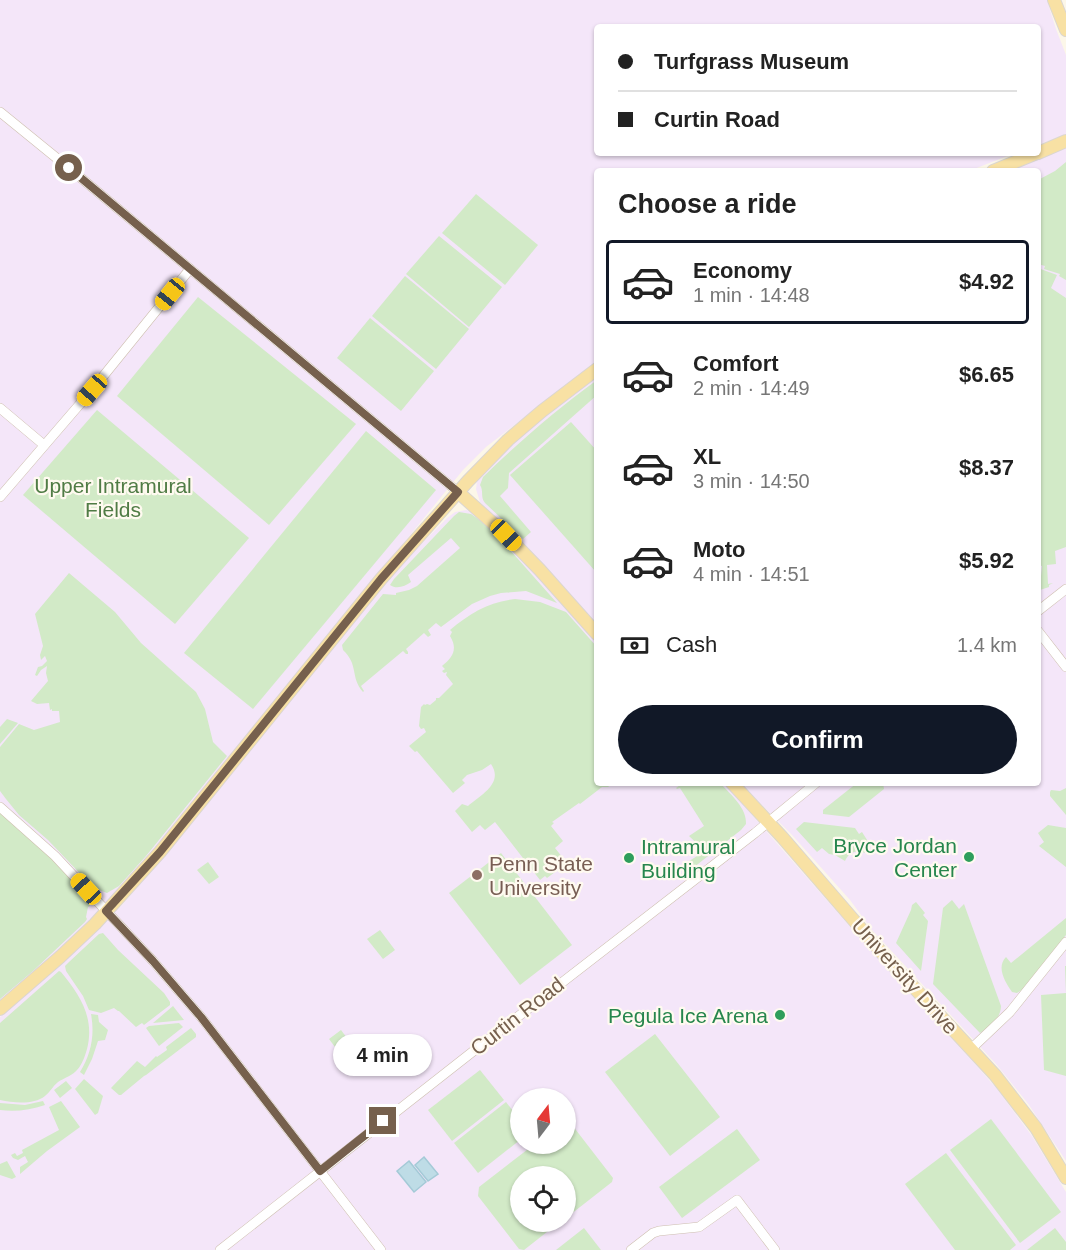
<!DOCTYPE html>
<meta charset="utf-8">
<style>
:root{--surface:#fff;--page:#f6f6f6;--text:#222;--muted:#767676;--line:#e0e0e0;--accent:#111827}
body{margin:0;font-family:Helvetica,sans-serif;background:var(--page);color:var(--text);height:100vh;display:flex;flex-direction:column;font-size:22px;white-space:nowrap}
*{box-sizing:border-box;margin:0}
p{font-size:20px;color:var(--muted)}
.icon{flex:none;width:33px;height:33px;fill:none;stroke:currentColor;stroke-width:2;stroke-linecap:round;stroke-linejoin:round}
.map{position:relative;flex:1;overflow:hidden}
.drawer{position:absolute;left:594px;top:168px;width:447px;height:618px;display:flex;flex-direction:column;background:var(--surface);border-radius:6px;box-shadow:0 2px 4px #0004}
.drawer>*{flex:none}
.top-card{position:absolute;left:594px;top:24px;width:447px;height:132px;border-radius:6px;box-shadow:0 2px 4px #0004;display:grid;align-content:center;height:132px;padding:0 24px;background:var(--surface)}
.needle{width:39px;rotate:16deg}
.buttons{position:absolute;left:510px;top:1088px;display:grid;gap:12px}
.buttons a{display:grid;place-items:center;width:66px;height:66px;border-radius:50%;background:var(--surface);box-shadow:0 2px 4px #0004;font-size:30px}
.end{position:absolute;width:27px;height:27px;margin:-14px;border:8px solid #76604d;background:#fff;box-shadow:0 0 0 3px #fff}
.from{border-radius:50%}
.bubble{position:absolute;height:42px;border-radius:21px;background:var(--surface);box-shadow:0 2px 4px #0004;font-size:20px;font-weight:700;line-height:42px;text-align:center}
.car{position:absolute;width:18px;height:36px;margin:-18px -9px;border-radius:8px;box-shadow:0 0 4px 2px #0007;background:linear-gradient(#f5c518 24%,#345 0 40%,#f5c518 0 76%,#345 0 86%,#f5c518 0)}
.top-card b{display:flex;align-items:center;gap:21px;height:57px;font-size:22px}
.top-card b+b{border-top:2px solid var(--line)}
.top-card i{width:15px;height:15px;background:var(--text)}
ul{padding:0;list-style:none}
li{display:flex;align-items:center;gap:18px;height:84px;margin:0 12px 9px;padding:0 12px;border:3px solid transparent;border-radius:6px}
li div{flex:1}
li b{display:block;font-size:22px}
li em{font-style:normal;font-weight:700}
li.on{border-color:var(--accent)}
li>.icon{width:54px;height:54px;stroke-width:1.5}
h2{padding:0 24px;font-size:27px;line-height:72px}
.pay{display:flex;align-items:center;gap:15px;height:66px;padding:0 24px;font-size:22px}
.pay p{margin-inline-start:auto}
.primary-button{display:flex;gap:12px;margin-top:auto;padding:12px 24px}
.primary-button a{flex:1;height:69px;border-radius:36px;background:var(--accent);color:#fff;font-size:24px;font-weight:700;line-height:69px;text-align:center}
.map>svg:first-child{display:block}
.education{fill:#f4e6f9;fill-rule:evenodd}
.green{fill:#d2eac7}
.water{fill:#bedce6;stroke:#a4cad7;stroke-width:1.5}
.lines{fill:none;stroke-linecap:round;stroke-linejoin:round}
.minor-casing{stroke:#cebfaf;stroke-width:10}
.major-casing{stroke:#dbd6d1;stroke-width:14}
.minor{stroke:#fff;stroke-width:9}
.major{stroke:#f8e1a4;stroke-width:12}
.route{stroke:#76604d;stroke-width:8}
.leisure-dot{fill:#2e9e5b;stroke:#fffaf0;stroke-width:2}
.education-dot{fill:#8d6e63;stroke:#fffaf0;stroke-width:2}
.labels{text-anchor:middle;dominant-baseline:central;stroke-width:4.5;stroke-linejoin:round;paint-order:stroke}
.park-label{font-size:21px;fill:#507c45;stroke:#fffaf0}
.leisure-label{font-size:21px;fill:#27864d;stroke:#fffaf0;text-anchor:end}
.education-label{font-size:21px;fill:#785e54;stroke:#fffaf0;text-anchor:start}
.street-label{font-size:21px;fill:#76604d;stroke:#fffaf0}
</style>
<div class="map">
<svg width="1066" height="1250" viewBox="0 0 1066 1250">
<rect width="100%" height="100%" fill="#fcf7e9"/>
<g class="education">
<path d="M 0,0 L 1047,0 L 1056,29 L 1066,55 L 1066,134 L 1038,145 L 1038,27 L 597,27 L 597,153 L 1015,153 L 969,171 L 597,171 L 597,361 L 486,447 L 463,470 L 155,849 L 86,925 L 46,962 L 0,1002 Z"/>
<path d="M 1066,146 L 1066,1161 L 1029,1105 L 996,1064 L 872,930 L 850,900 L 792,835 L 740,783 L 1038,783 L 1038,171 L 1008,171 Z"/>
<path d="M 597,375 L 597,626 L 523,543 L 480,502 L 476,489 L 477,481 L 481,472 L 526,432 Z"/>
<path d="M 466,510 L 473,512 L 508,543 L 597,642 L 597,783 L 724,783 L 882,963 L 976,1065 L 997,1089 L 1032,1136 L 1066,1192 L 1066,1250 L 0,1250 L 0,1017 L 67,959 L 123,904 L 171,847 L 391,575 L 447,518 L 455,512 ZM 520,1098 L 566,1098 L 566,1143 L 520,1143 ZM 520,1176 L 566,1176 L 566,1221 L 520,1221 Z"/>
</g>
<g class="green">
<path d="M 1066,162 L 1066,280 L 1059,276 L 1060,274 L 1044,269 L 1045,266 L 1038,264 L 1038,180 L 1055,171 Z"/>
<path d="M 476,194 L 538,245 L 505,285 L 442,233 Z"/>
<path d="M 439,236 L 502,287 L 469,327 L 406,274 Z"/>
<path d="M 1038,268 L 1057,275 L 1051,288 L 1066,298 L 1066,547 L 1055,551 L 1056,564 L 1047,565 L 1048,584 L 1053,583 L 1049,585 L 1049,587 L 1040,590 L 1038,587 L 1040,586 L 1042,566 L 1038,565 Z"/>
<path d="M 405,276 L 469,329 L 436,369 L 372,316 Z"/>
<path d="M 198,297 L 356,424 L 269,525 L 117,396 Z"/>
<path d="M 370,318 L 434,371 L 401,411 L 337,358 Z"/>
<path d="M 597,380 L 597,395 L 509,473 L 508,488 L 500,496 L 531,532 L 523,539 L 485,503 C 480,497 484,491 480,485 L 483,477 C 519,442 556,410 597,380 Z"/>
<path d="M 97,410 L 249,538 L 175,624 L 23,495 Z"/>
<path d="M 571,422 L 597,451 L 597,571 L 596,572 L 510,475 Z"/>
<path d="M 366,431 L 436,490 L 253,709 L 184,653 Z"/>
<path d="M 459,512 L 471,514 L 485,524 L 503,542 L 557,603 L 526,591 L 501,593 L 490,596 L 472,604 L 441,627 L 436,623 L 428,630 L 431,635 L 428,637 L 424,633 L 406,649 L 408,652 L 408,654 L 406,654 L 403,651 L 361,686 L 364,691 L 363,692 C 350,677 359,665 343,650 L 342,645 L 383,594 L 396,595 L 396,593 L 409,590 L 417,586 L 460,548 L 451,538 L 408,575 L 411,582 C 405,586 397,590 390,585 L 394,579 L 454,516 Z"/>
<path d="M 69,573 L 115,612 L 141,643 L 196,692 L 205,709 L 213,742 L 227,756 L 146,856 L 119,886 L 107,893 L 99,890 L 88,882 L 48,840 L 19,815 L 6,799 L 0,791 L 0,747 L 19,724 L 34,730 L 60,722 L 59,711 L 52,711 L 52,709 L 50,710 L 49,703 L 37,704 L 31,701 L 48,681 L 46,673 L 47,666 L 41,670 L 37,676 L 35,675 L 38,667 L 42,666 L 47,661 L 45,656 L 41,660 L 40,655 L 43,646 L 35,614 Z"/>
<path d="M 515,599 L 540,602 L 566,612 L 597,647 L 597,783 L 613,783 L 608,787 L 602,787 L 580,804 L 579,803 L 552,822 L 554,823 L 551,826 L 563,841 L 555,848 L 567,863 L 547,878 L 545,876 L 540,880 L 495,822 L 485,830 L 480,825 L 472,832 L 455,811 L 462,804 L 468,806 C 481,795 504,783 491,764 L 482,770 L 467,775 L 462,780 L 465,783 L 453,793 L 417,751 L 415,752 L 409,746 L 426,732 L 424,728 L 421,729 L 419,726 L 421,707 L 424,704 L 425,705 L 427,704 L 430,705 L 436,700 L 436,698 L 439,698 L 453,684 L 446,675 L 447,672 L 444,673 L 442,671 L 445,669 L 442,666 C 453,657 458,649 450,636 L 452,632 L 450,630 C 470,613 489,602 515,599 Z"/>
<path d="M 7,719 L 18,723 L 0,744 L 0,727 Z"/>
<path d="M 683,783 L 720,783 C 731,795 747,808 746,824 L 741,830 L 698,864 L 688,871 L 685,868 L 682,870 L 681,869 L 665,879 L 664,877 L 705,851 L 689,836 L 704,826 L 680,788 L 677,789 L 676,788 Z"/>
<path d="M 857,783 L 883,783 L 884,789 L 849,817 L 823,814 L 823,810 Z"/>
<path d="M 1066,788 L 1066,815 L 1050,796 L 1050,792 L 1051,790 L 1060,791 Z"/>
<path d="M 0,812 L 44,850 L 75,884 L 91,902 L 89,904 L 90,906 L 88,907 L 86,917 L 87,919 L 85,922 L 33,971 L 0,999 Z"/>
<path d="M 804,822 L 855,828 L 859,834 L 862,832 L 869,843 L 868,844 L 870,846 L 867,847 L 868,851 L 865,853 C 857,849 849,852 845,861 L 835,855 L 829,854 L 822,848 L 817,852 L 796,829 Z"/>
<path d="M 1048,825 L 1066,828 L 1066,867 L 1039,846 L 1044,842 L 1038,833 Z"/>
<path d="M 501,853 L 572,945 L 520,985 L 449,893 Z"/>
<path d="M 208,862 L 219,877 L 209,884 L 197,870 Z"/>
<path d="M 952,900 L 959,909 L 964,904 L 1001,1006 C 1001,1018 990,1027 980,1033 L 933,984 L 943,908 Z"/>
<path d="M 916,902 L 925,913 L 923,915 L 928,921 L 921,971 L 896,943 L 911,910 L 912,905 Z"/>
<path d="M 1066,918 L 1066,935 L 1022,990 L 1017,993 L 1012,992 C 1005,982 996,967 1006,957 L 1011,963 Z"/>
<path d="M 380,930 L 395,950 L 383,959 L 367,939 Z"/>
<path d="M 103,933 L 118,950 L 164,993 L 170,1002 L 170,1005 L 144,1025 L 142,1023 L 136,1027 L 119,1011 L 118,1011 L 114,1008 L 101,1013 L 89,1010 L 83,996 L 66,971 L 65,966 L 69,962 L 99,934 Z"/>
<path d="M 1065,966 L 1066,966 L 1066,1076 L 1044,1070 L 1041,995 L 1066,993 Z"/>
<path d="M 59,971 L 61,972 C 80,995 95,1018 87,1049 C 85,1056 82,1065 77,1070 C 73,1075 64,1078 58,1082 C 53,1086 50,1092 45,1096 C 34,1105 14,1103 0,1100 L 0,1023 Z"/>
<path d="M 173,1006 L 184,1020 L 153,1023 Z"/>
<path d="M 91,1014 L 98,1015 L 99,1022 L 108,1030 L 105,1040 L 98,1041 L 92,1059 L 84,1075 L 80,1072 C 91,1054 95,1035 91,1014 Z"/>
<path d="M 179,1023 L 183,1027 L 159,1046 L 146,1028 L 149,1026 Z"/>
<path d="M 191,1028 L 196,1034 L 196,1037 L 146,1075 L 144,1076 L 121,1095 L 119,1095 L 111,1088 L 137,1061 L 145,1067 L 156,1056 L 157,1057 L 167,1050 L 166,1047 Z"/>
<path d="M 341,1030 L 356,1050 L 344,1059 L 329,1039 Z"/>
<path d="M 655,1034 L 720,1117 L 670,1156 L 605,1072 Z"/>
<path d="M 480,1070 L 504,1100 L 452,1141 L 428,1110 Z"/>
<path d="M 84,1079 L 103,1096 L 98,1113 L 95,1115 L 75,1089 Z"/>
<path d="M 66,1081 L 72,1088 L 60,1098 L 54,1090 Z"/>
<path d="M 43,1101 L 45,1105 C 30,1110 16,1112 0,1110 L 0,1103 L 25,1105 Z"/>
<path d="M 61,1101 L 80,1127 L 47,1151 L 20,1174 L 20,1167 L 28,1162 L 25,1156 L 18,1160 L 13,1158 L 11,1155 L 15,1153 L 17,1156 L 23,1153 L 22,1150 L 59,1130 L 49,1107 Z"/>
<path d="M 506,1102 L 520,1120 L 520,1140 L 478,1173 L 454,1143 Z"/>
<path d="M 991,1119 L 1061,1212 L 1020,1243 L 950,1150 Z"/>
<path d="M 566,1121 L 569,1121 L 613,1178 L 612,1182 L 566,1218 L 566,1176 L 520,1176 L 520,1221 L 561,1221 L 524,1250 L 519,1249 L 478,1196 L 479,1187 L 536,1143 L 566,1143 Z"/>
<path d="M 737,1129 L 760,1160 L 682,1218 L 659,1187 Z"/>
<path d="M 946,1153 L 1016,1245 L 1010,1250 L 955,1250 L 905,1184 Z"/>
<path d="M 7,1161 L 16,1177 L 12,1179 L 0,1175 L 0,1164 Z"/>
<path d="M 584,1228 L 601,1250 L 556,1250 Z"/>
<path d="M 1055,1228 L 1066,1242 L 1066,1250 L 1027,1250 Z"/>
</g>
<g class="water">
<path d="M 424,1157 L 438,1174 L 428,1181 L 415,1165 Z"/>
<path d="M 409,1161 L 426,1182 L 414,1192 L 397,1171 Z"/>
</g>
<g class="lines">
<g class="minor-casing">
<g id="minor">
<path d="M 0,112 L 75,173 L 458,492"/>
<path d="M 0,408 L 44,445"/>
<path d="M 0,497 L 92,390 L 190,269"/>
<path d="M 1038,611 L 1066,589"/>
<path d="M 1038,631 L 1066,667"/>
<path d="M 0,807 L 55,856 L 153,961 L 201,1017 L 381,1250"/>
<path d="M 971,1049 L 1010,1012 L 1066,942"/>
<path d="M 220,1250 L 471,1053 L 755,833 L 816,783"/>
<path d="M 631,1250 L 653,1233 L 659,1231 L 699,1227 L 737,1200 L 775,1250"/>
</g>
</g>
<g class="major-casing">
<g id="major">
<path d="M 1054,0 L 1066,30"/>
<path d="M 1038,153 L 1066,141"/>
<path d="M 993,171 L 1037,153"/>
<path d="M 458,492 L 506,535 L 540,570 L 597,634"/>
<path d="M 732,783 L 782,837 L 882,953 L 995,1075 L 1036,1128 L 1066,1178"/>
<path d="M 0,1009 L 60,957 L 95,924 L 160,852 L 381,579 L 468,481 L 508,440 L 542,411 L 597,369"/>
</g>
</g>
<use href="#minor" class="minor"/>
<use href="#major" class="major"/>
</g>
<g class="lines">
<path class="route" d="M 69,168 L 458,492 L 381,579 L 160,852 L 106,911 L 153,961 L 201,1017 L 320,1171 L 383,1121"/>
</g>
<g class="leisure-dot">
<circle cx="969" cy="857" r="6"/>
<circle cx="629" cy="858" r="6"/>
<circle cx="780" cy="1015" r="6"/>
</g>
<circle class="education-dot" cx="477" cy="875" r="6"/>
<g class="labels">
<g class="park-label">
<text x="113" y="485">Upper Intramural<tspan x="113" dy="24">Fields</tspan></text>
</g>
<g class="leisure-label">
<text x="957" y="845">Bryce Jordan<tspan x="957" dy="24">Center</tspan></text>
<text x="641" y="846" text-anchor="start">Intramural<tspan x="641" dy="24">Building</tspan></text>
<text x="768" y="1015">Pegula Ice Arena</text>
</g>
<g class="education-label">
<text x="489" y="863">Penn State<tspan x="489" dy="24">University</tspan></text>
</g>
<g class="street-label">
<text transform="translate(905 976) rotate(48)">University Drive</text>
<text transform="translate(517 1016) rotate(-38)">Curtin Road</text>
</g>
</g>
</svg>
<div class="buttons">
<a><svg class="needle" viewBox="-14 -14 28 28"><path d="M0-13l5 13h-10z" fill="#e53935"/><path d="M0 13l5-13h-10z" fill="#767676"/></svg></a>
<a><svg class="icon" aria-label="locate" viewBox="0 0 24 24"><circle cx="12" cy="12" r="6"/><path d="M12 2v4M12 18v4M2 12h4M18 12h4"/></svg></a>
</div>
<i class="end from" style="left:69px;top:168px"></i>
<i class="end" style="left:383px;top:1121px"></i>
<div class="bubble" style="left:333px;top:1034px;width:99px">4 min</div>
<i class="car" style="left:170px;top:294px;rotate:219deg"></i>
<i class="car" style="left:92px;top:390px;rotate:221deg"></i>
<i class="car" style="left:506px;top:535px;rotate:136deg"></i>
<i class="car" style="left:86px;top:889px;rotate:317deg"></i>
<div class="top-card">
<b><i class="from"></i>Turfgrass Museum</b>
<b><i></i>Curtin Road</b>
</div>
<section class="drawer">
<h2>Choose a ride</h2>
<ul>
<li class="on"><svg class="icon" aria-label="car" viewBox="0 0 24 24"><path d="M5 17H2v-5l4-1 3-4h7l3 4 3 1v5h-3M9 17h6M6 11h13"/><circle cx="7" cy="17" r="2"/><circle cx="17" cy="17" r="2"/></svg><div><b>Economy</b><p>1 min · 14:48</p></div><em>$4.92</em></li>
<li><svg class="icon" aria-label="car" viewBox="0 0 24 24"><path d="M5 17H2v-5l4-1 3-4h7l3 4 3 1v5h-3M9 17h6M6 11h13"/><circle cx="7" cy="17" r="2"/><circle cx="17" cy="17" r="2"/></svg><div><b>Comfort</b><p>2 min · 14:49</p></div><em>$6.65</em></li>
<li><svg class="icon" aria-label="car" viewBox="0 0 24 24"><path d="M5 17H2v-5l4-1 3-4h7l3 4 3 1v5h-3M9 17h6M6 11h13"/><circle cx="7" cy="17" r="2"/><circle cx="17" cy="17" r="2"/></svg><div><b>XL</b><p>3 min · 14:50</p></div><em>$8.37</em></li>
<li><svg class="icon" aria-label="car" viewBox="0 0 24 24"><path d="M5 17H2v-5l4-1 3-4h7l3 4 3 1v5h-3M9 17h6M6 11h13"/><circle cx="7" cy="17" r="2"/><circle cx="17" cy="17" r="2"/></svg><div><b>Moto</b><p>4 min · 14:51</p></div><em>$5.92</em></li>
</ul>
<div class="pay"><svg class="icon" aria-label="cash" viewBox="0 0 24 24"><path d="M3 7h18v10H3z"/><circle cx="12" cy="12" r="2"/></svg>Cash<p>1.4 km</p></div>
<div class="primary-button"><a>Confirm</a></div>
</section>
</div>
